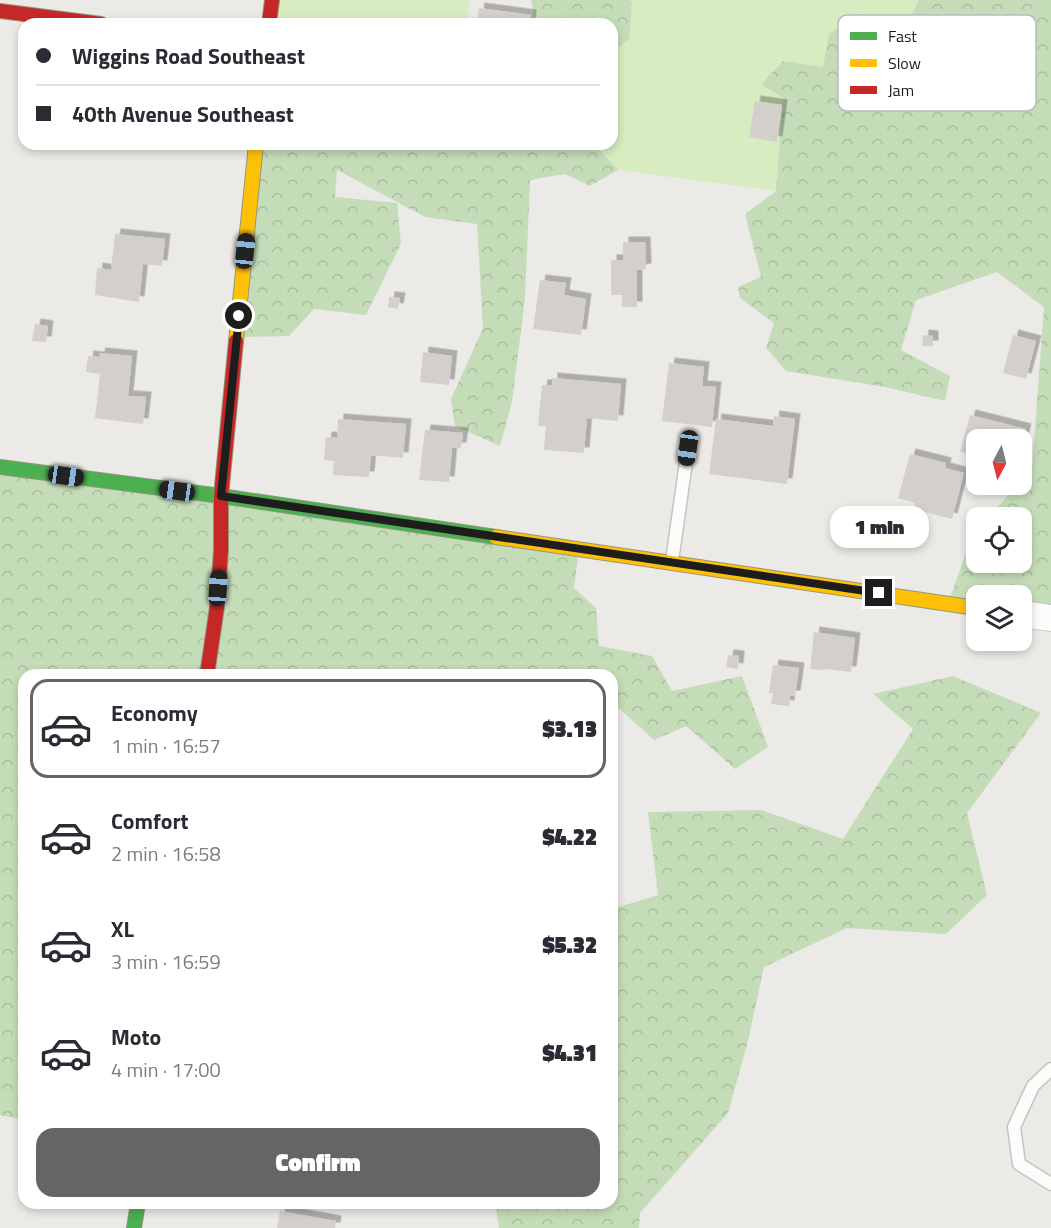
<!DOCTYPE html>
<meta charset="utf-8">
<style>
:root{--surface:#fff;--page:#f2f2f3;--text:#2b2b33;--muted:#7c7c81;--line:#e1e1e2;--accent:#656563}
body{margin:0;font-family:"Titillium Web",sans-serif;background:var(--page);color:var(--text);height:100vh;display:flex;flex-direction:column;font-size:22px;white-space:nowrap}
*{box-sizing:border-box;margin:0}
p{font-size:20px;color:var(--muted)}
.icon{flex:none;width:33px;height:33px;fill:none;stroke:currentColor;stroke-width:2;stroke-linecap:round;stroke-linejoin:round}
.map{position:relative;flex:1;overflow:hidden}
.drawer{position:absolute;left:18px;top:669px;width:600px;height:540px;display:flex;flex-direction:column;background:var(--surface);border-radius:18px;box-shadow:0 3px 9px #0003}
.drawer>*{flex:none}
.banner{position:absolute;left:18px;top:18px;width:600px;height:132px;border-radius:18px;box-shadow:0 3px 9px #0003;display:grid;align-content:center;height:132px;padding:0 18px;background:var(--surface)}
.needle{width:39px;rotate:187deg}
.controls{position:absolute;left:966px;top:429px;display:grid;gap:12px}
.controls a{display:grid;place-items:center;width:66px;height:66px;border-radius:12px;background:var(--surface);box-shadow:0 3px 9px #0003;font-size:30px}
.end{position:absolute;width:27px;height:27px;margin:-14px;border:8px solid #1d1d1d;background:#fff;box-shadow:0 0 0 3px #fff}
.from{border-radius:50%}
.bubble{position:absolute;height:42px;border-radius:18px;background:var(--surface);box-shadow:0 3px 9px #0003;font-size:20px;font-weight:800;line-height:42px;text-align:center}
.car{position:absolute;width:18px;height:36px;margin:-18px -9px;border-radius:8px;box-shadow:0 0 4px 2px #0007;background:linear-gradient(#222 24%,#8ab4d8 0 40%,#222 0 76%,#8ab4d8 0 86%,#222 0)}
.banner b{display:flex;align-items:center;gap:21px;height:57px;font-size:22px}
.banner b+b{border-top:2px solid var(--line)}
.banner i{width:15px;height:15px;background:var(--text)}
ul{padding:10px 0 0;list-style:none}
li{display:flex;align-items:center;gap:18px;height:99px;margin:0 12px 9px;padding:0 6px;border:3px solid transparent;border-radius:18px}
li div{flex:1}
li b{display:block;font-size:22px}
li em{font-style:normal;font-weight:800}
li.current{border-color:var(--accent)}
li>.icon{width:54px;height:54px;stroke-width:1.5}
.button{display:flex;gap:12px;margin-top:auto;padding:12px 18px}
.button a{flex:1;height:69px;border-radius:18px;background:var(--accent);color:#fff;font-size:24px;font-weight:800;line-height:69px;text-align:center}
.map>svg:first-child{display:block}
.grass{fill:#d7ecc1}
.forest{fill:url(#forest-crowns)}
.building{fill:#d3d0cc;filter:url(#shadow)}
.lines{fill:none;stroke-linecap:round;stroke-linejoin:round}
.lane-casing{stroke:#c4c4c2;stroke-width:15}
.street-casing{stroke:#c4c4c2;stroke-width:28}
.fast-casing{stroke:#94967d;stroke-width:16}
.slow-casing{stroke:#94967d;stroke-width:16}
.jam-casing{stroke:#94967d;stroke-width:16}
.lane{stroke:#fcfcfb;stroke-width:12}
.street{stroke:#fcfcfb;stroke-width:26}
.fast{stroke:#4caf50;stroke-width:14}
.slow{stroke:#ffc107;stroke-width:14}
.jam{stroke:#c62828;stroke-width:14}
.route{stroke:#1d1d1d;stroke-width:8}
.key{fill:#fff;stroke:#bbb;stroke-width:1.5}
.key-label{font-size:16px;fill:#1d1d1d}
</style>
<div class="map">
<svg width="1051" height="1228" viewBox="0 0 1051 1228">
<defs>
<pattern id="forest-crowns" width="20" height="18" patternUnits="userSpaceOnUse" patternTransform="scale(1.5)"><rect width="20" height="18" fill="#c4ddb8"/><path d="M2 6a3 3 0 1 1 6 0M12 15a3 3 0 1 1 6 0" fill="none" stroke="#a8bd9e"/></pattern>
<filter id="shadow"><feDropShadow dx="5.5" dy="-5.5" stdDeviation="0" flood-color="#0004"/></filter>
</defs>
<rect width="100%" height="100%" fill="#eceae6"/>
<g class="grass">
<path d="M 272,0 L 470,0 L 466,24 L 269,24 Z"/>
<path d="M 630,0 L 919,0 L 909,20 L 859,14 L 829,34 L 824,67 L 783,61 L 761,83 L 783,98 L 776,191 L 618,170 L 594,144 L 612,144 L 612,50 L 629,40 L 632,3 Z"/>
</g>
<g class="forest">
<path d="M 531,0 L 630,0 L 632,3 L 629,40 L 612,50 L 612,24 L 536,24 Z"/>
<path d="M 919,0 L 1051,0 L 1051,618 L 1022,614 L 1022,596 L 976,596 L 948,603 L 973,534 L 976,530 L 976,562 L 1022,562 L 1022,518 L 988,517 L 1018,485 L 1022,484 L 1022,481 L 1032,469 L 1044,307 L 997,272 L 916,300 L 901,350 L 950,376 L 945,401 L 885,387 L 786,371 L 766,348 L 774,323 L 740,298 L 738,287 L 761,277 L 745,214 L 776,191 L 783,98 L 761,84 L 783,61 L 823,67 L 829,34 L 859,14 L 909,20 Z"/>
<path d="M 256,144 L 594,144 L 618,170 L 590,186 L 565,174 L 530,180 L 525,299 L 512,402 L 500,446 L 455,426 L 451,399 L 483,328 L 477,224 L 425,217 L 337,170 L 335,197 L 397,203 L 401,244 L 366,315 L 314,309 L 289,336 L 237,337 Z"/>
<path d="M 0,466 L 579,549 L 574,588 L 596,608 L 599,646 L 652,656 L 672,691 L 742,676 L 768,747 L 735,769 L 686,726 L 654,740 L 612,702 L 612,675 L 24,675 L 24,1120 L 0,1115 Z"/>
<path d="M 953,676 L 1041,713 L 967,813 L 987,895 L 946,934 L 847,928 L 764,967 L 748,1041 L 728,1113 L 640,1213 L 639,1228 L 499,1228 L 495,1203 L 612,1203 L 612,909 L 658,895 L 648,812 L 761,810 L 843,839 L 913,729 L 873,694 Z"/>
</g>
<g class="building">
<path d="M 479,8 L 531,15 L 530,24 L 477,24 Z"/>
<path d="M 755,101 L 782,105 L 777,142 L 749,137 Z"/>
<path d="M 115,234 L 165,239 L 162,266 L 143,264 L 139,302 L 95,295 L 97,268 L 111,270 Z"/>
<path d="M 623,242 L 645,242 L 646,269 L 637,270 L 637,307 L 622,307 L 622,295 L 611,295 L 611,260 L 623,260 Z"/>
<path d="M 540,280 L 566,283 L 564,295 L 586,299 L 581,335 L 533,329 Z"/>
<path d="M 389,297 L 400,298 L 398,309 L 388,307 Z"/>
<path d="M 35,324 L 48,326 L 46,342 L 32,341 Z"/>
<path d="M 923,335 L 933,336 L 933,346 L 922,346 Z"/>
<path d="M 1013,335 L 1036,341 L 1026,379 L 1003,373 Z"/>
<path d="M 423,352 L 452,356 L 449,385 L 420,382 Z"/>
<path d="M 100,353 L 132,356 L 128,396 L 146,397 L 143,424 L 95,418 L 100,374 L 86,372 L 88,356 L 99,357 Z"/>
<path d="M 669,363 L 704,367 L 702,386 L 716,387 L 712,427 L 662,421 Z"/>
<path d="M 552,378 L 621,384 L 618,421 L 587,418 L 584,453 L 544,450 L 546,426 L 538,426 L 542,385 L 552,385 Z"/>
<path d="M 970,415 L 1026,429 L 1023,440 L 976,440 L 976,457 L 960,452 Z"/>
<path d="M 774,416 L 795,419 L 787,484 L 709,474 L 716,419 L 773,426 Z"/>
<path d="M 338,419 L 406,424 L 403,458 L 371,455 L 369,477 L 333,475 L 334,461 L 324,460 L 326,437 L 337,438 Z"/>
<path d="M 425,430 L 463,433 L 461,448 L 452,448 L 449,482 L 419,480 Z"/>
<path d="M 910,454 L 946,463 L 945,468 L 964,473 L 952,519 L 914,509 L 915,503 L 898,498 Z"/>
<path d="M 814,632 L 855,638 L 851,672 L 825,669 L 824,670 L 810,669 Z"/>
<path d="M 728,655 L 739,656 L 738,669 L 726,667 Z"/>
<path d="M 773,665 L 799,668 L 795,696 L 790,696 L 789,706 L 771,704 L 773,693 L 769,693 Z"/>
<path d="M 280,1211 L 336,1221 L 335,1228 L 277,1228 Z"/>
</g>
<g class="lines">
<g class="lane-casing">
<g id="lane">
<path d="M 672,561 L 688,448"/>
<path d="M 1051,1069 L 1033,1086 L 1014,1127 L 1019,1164 L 1051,1184"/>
</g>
</g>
<g class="street-casing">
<path id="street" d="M 1022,614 L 1051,618"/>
</g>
<g class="fast-casing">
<g id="fast">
<path d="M 0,467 L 221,496 L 496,537"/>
<path d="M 134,1228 L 138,1203"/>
</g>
</g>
<g class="slow-casing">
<g id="slow">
<path d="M 236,341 L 256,144"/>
<path d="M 496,537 L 976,608"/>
</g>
</g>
<g class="jam-casing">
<g id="jam">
<path d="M 0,11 L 101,24"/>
<path d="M 269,24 L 272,0"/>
<path d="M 207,675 L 217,607 L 221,550 L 221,496 L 236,341"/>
</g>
</g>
<use href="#lane" class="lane"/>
<use href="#street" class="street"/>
<use href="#fast" class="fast"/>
<use href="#slow" class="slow"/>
<use href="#jam" class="jam"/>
</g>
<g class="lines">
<path class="route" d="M 239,316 L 221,496 L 879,593"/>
</g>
<rect x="838" y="15" width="198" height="96" rx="9" class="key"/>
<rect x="850" y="32" width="27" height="8" fill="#4caf50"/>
<rect x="850" y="59" width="27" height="8" fill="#ffc107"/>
<rect x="850" y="86" width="27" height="8" fill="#c62828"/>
<g class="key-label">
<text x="888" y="42">Fast</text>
<text x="888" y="69">Slow</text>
<text x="888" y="96">Jam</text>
</g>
</svg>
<div class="controls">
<a><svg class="needle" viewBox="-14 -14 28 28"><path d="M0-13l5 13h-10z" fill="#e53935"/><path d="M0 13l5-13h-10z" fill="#7c7c81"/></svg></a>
<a><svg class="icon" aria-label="locate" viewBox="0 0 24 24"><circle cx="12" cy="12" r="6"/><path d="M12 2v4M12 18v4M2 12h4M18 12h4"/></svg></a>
<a><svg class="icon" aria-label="layers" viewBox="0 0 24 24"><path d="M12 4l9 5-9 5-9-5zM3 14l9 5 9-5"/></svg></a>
</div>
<i class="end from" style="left:239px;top:316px"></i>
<i class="end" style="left:879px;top:593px"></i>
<div class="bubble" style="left:830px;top:506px;width:99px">1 min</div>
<i class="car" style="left:245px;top:251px;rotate:6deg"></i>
<i class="car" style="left:688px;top:448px;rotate:188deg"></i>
<i class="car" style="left:66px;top:476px;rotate:98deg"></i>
<i class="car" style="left:177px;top:491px;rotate:278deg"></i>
<i class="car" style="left:218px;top:588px;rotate:4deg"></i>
<div class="banner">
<b><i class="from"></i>Wiggins Road Southeast</b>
<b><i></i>40th Avenue Southeast</b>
</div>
<section class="drawer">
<ul>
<li class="current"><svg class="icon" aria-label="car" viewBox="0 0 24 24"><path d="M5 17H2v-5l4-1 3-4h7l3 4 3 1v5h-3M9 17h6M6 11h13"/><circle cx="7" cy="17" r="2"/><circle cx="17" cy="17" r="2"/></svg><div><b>Economy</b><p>1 min · 16:57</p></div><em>$3.13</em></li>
<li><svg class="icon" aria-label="car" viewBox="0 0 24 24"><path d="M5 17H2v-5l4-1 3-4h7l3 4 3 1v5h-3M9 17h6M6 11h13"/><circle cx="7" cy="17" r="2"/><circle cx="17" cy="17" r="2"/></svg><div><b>Comfort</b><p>2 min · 16:58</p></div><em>$4.22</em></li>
<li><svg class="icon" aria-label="car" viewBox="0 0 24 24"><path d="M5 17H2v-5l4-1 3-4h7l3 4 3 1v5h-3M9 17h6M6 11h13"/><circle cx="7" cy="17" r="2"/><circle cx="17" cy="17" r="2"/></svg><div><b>XL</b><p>3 min · 16:59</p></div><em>$5.32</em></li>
<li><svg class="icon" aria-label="car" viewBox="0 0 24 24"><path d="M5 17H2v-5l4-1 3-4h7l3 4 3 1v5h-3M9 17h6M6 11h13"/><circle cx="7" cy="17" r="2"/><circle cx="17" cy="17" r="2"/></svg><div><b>Moto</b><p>4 min · 17:00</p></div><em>$4.31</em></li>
</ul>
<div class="button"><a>Confirm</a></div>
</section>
</div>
